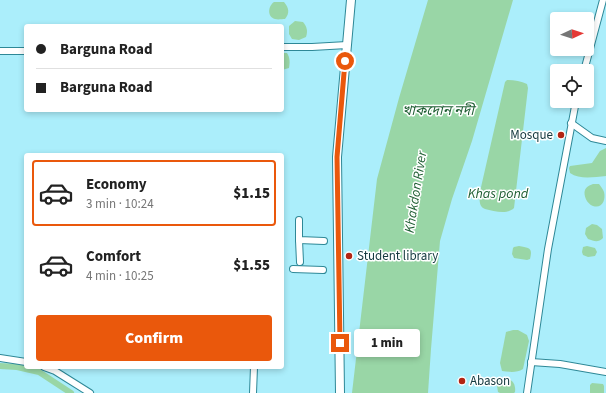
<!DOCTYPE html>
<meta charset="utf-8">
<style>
:root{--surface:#fff;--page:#f6f6f6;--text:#222;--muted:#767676;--line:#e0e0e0;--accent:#ea580c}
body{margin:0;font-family:"Source Sans 3","Noto Sans Bengali",sans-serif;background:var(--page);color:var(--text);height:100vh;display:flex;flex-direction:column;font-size:15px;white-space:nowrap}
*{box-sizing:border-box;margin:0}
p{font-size:13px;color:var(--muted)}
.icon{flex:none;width:22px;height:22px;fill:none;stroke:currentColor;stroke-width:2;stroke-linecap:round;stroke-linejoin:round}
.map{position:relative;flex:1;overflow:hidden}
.panel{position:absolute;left:24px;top:153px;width:260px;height:216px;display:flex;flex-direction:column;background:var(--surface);border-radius:4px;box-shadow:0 2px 6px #0003}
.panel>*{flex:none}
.top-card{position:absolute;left:24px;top:24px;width:260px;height:88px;border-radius:4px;box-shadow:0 2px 6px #0003;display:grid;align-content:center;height:88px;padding:0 12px;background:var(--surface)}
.needle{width:26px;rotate:87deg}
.buttons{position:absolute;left:550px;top:12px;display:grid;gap:8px}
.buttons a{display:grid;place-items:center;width:44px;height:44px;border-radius:4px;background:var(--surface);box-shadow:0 2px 6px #0003;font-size:20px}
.end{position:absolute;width:18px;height:18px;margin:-9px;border:5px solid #ea580c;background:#fff;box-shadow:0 0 0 2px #fff}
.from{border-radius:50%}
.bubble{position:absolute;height:28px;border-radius:4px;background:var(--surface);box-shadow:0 2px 6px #0003;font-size:13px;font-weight:800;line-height:28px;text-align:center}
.top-card b{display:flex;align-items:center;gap:14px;height:38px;font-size:15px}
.top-card b+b{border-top:1px solid var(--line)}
.top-card i{width:10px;height:10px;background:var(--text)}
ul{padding:7px 0 0;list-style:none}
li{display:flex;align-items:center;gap:12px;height:66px;margin:0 8px 6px;padding:0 4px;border:2px solid transparent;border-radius:4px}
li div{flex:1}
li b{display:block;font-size:15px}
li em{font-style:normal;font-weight:800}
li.active{border-color:var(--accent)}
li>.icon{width:36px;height:36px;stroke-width:1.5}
.action{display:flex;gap:8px;margin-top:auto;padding:8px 12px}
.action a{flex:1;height:46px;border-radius:4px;background:var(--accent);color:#fff;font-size:16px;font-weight:800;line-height:46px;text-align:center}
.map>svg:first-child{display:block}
.water{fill:#99d6a6}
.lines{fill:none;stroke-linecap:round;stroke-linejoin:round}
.canal{stroke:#99d6a6;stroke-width:6}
.minor-casing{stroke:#2e8897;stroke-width:8}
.major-casing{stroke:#2e8897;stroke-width:10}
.minor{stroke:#fff;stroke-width:6}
.major{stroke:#fff;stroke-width:8}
.route{stroke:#ea580c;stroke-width:5}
.poi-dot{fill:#b22413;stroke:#fff;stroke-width:1.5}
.labels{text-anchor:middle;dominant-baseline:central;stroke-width:3;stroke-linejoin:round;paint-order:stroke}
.poi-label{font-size:13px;fill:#14393f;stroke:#fff;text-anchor:start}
.water-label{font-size:14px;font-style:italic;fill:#1f5f33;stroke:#fff}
</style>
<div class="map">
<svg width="606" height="393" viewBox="0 0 606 393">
<rect width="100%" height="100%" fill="#abeefb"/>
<g class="water">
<path d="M 428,0 L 513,0 L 472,141 L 452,199 L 440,241 L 431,349 L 428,393 L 352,393 L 377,179 L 399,98 Z"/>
<path d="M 274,2 L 284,2 C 289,8 290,13 285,19 C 282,19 278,20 275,19 C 267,17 268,6 274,2 Z"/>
<path d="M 295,21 L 303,22 C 307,27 308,31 306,37 L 299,40 L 292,39 L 289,34 L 289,26 Z"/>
<path d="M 282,53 L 287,53 C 290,58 290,62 289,68 L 282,70 Z"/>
<path d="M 507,80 C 514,80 521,81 527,84 L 528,88 L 514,208 C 507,215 494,211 485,209 C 479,207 480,201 479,196 L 505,82 Z"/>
<path d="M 606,148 L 606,176 C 594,177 580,180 570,173 L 569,168 L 570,166 L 592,163 L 600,151 Z"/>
<path d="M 593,184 L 599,184 C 601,187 603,189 604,192 C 606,200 602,209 593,206 C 587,204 583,195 585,190 C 586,187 590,185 593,184 Z"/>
<path d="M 592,224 L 597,225 L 602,229 L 603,238 C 598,243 594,241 588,239 L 585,234 L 586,228 Z"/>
<path d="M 519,246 C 529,248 533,247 530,259 L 527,260 L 514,258 L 512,254 L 513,248 L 514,247 Z"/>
<path d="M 587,246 L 595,248 L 597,252 L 595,256 L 588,257 L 583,255 L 582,252 L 583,247 Z"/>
<path d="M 513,330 L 518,330 L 527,335 L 529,341 L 523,369 C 517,373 509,372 502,371 L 500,363 L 506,332 Z"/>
<path d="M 503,378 C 512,378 516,384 515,392 L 514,393 L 500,393 L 498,392 L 497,386 L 499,381 Z"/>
<path d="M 592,383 L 603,384 L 604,386 L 604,393 L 590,393 L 590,385 Z"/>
</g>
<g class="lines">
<path class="canal" d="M 0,366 L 17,367 L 39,372 L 71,393"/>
<g class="minor-casing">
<g id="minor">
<path d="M 282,47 L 312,47 L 347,45"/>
<path d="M 0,51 L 26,51"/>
<path d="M 584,71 L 603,0"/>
<path d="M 571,123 L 592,138 L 606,141"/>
<path d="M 299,220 L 299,240 L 324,241"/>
<path d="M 299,240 L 300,262"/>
<path d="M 293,269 L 323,270"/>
<path d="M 0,358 L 26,362"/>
<path d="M 531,362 L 560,364 L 606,372"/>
<path d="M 44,367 L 55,371 L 90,393"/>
<path d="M 253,393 L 254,367"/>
<path d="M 527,393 L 548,249 L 576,101"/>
</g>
</g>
<g class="major-casing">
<path id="major" d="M 340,393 L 337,157 L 351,0"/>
</g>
<use href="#minor" class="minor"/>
<use href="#major" class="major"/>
</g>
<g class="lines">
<path class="route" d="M 340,343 L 337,157 L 345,61"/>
</g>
<g class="poi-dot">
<circle cx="561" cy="135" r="4"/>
<circle cx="349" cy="256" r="4"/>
<circle cx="462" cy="381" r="4"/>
</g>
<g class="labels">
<g class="poi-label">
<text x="553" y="135" text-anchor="end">Mosque</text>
<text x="357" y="256">Student library</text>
<text x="470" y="381">Abason</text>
</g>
<g class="water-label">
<text x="438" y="111">খাকদোন নদী</text>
<text transform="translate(416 192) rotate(-81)">Khakdon River</text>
<text x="498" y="194">Khas pond</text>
</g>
</g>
</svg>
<div class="buttons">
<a><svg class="needle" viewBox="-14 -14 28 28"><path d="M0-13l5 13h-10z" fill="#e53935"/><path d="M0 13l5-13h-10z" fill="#767676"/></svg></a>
<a><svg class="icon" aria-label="locate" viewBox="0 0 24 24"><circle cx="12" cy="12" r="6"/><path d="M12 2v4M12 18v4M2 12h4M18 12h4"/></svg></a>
</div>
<i class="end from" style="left:345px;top:61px"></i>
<i class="end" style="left:340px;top:343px"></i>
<div class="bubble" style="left:354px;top:329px;width:66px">1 min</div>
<div class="top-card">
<b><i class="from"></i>Barguna Road</b>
<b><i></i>Barguna Road</b>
</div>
<section class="panel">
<ul>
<li class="active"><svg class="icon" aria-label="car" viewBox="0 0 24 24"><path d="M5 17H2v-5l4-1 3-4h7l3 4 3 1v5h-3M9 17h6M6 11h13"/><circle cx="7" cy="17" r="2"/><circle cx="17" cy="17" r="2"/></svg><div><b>Economy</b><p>3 min · 10:24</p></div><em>$1.15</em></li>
<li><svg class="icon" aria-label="car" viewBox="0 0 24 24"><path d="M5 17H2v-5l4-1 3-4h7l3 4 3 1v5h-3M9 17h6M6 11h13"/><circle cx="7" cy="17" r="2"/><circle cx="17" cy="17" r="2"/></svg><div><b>Comfort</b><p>4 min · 10:25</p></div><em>$1.55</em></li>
</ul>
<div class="action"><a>Confirm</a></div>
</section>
</div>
